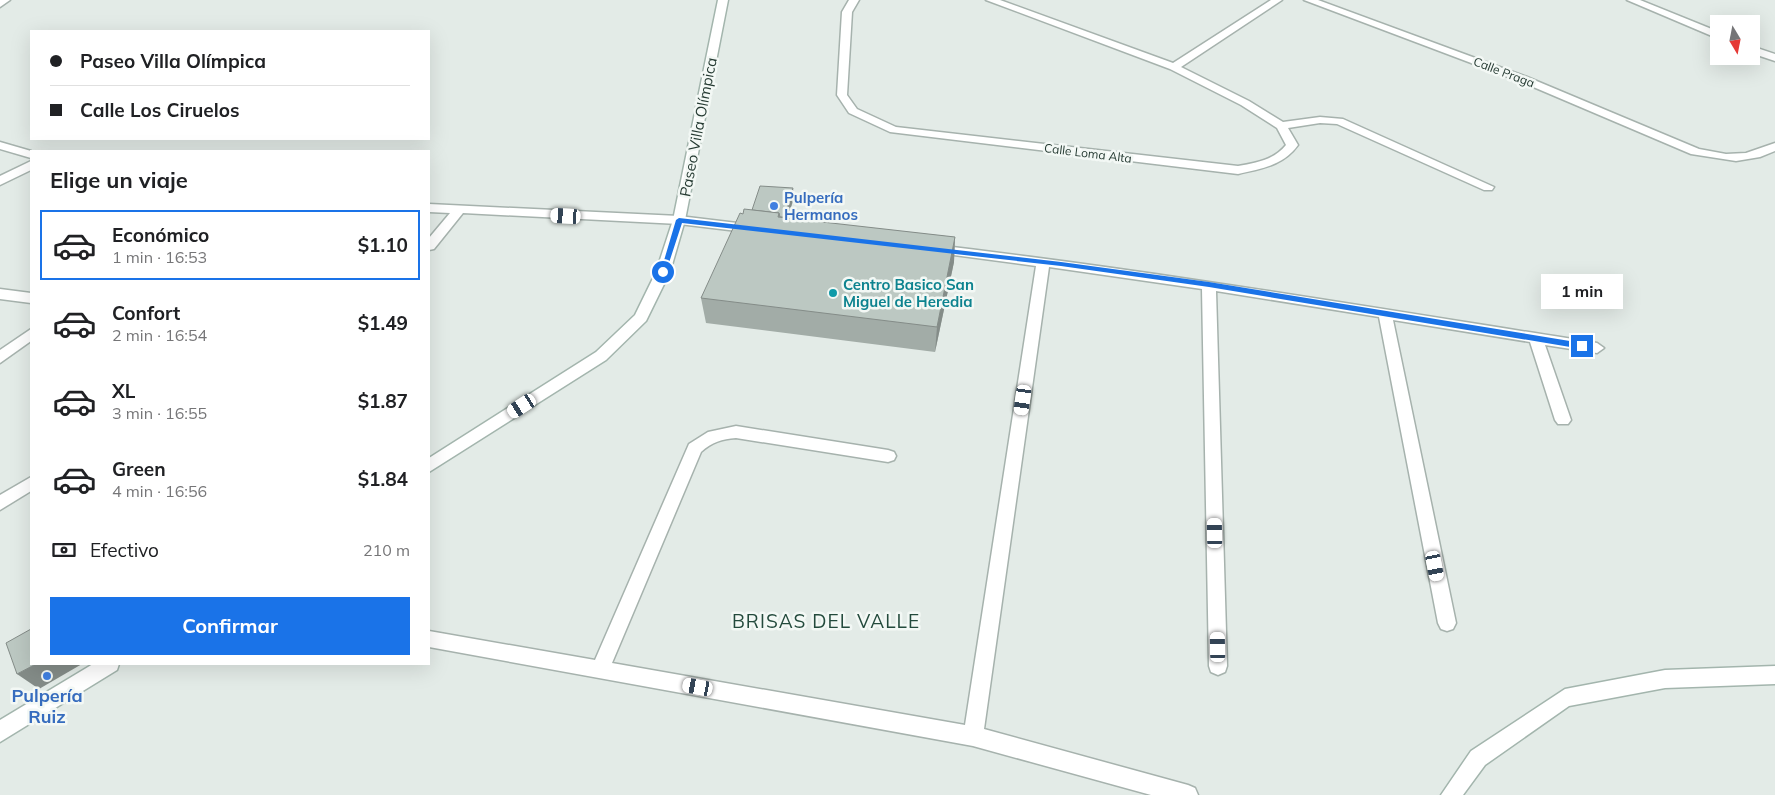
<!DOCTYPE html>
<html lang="es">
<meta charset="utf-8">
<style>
:root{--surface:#fff;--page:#f6f6f6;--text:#202124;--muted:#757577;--line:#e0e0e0;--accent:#1a73e8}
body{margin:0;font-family:Mulish,sans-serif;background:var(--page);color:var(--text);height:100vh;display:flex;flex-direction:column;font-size:19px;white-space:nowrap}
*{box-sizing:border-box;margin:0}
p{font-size:16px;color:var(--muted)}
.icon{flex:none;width:28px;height:28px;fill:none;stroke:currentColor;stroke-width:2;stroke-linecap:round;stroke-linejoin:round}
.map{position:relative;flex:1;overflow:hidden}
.sheet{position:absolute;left:30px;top:150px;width:400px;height:515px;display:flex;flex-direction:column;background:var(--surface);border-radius:0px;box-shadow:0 5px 20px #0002}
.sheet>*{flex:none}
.top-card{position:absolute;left:30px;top:30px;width:400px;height:110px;border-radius:0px;box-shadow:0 5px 20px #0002;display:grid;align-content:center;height:110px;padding:0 20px;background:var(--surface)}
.needle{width:32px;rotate:170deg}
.buttons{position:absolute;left:1710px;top:15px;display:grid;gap:10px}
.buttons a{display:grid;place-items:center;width:50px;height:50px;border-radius:0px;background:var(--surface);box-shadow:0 5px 20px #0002;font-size:25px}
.end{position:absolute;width:22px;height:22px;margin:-11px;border:6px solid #1a73e8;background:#fff;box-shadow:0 0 0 2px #fff}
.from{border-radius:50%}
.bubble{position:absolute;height:35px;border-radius:0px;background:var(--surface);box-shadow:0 5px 20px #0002;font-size:16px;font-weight:700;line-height:35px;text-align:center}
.car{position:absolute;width:15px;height:30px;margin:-15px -8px;border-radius:6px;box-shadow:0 0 4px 1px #0007;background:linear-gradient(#fff 24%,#345 0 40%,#fff 0 76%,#345 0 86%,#fff 0)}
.top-card b{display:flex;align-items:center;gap:18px;height:48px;font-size:19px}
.top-card b+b{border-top:1px solid var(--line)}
.top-card i{width:12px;height:12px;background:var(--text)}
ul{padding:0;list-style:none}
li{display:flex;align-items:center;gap:15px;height:70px;margin:0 10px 8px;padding:0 10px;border:2px solid transparent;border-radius:0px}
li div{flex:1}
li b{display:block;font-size:19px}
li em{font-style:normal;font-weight:700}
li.selected{border-color:var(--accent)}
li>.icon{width:45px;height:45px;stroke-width:1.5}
h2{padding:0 20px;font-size:22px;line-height:60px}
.pay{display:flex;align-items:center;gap:12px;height:55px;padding:0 20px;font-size:19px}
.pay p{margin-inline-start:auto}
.action{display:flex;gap:10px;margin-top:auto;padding:10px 20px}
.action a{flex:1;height:58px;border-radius:0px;background:var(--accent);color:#fff;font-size:20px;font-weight:700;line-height:58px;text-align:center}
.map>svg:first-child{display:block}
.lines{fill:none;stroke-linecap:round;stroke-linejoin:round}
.minor-casing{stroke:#a6b2ad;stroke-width:3}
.secondary-casing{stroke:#a3b5ad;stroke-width:3}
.minor{fill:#fff;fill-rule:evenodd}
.secondary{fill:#fff;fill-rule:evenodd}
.wall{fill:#a2aca7}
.shaded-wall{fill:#848c88}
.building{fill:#bcc8c2;stroke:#848c88}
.route{fill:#1a73e8}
.shop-dot{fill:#3f7fe0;stroke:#f3f8f5;stroke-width:2}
.culture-dot{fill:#0f9aa8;stroke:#f3f8f5;stroke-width:2}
.labels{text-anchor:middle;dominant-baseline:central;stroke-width:5;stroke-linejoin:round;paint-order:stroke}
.far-street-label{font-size:12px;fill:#253a32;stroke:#f3f8f5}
.street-label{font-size:15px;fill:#253a32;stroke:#f3f8f5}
.shop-label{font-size:15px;font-weight:bold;fill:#366cbe;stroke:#f3f8f5;text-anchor:start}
.culture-label{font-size:15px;font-weight:bold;fill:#0d838f;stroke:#f3f8f5;text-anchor:start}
.near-shop-label{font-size:18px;font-weight:bold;fill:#366cbe;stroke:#f3f8f5}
.near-neighbourhood-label{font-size:19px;letter-spacing:1px;fill:#234a3c;stroke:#f3f8f5}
</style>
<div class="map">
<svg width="1775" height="795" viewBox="0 0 1775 795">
<rect width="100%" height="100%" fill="#e3ebe7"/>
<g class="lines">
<g class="minor-casing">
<g id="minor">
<path d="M 0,0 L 10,0 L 0,7 Z"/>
<path d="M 849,0 L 859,0 L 852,12 L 847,95 L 857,109 L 896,127 L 1238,166 C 1256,163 1274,160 1286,145 L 1277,128 L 1241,105 L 1170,69 L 986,0 L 1000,0 L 1173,63 L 1271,0 L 1282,0 L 1181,67 L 1249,101 L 1283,122 L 1320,117 L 1343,119 L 1494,187 L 1492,190 L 1484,190 L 1337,124 L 1320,123 L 1288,128 L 1298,145 C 1283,166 1262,168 1238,174 L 890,132 L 849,113 L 837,95 L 842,12 Z"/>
<path d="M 1304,0 L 1318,0 L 1527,77 L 1699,149 L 1726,154 L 1746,153 L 1775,143 L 1775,151 L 1760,157 L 1736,161 L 1691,154 L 1519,81 Z"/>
<path d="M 1627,0 L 1640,0 L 1719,32 L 1719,39 Z"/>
<path d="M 1751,46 L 1775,54 L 1775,61 L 1751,53 Z"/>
<path d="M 0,142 L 31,151 L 31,158 L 0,149 Z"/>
<path d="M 31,161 L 31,170 L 0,185 L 0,176 Z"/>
<path d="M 429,204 L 679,216 L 754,225 L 760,229 L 754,233 L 679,224 L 463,213 L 434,249 L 429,250 L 429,238 L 450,213 L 429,212 Z"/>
<path d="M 936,245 C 1157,271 1376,308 1597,343 L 1604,348 L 1597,353 L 1545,345 L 1571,420 L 1568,424 L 1558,424 L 1555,420 L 1530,342 L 1393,320 L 1456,623 L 1453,629 L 1447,631 L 1441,629 L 1438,623 L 1379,317 L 1216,291 L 1227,666 L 1225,672 L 1218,675 L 1211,672 L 1209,666 L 1202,289 L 1049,267 L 984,729 L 1188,785 L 1195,788 L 1198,795 L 1151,795 L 973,746 L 429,647 L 429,631 L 595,660 L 689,444 L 708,432 L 736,426 L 888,450 L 894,452 L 896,456 L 894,460 L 888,462 L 736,438 C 722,439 712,442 701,452 L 612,663 L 965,725 L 1036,266 L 931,252 L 930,249 L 931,246 Z"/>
<path d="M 0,289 L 31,293 L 31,303 L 0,299 Z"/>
<path d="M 31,329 L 31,341 L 0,363 L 0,350 Z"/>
<path d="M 31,477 L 31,491 L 0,510 L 0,495 Z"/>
</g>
</g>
<g class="secondary-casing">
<g id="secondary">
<path d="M 718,0 L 728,0 L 685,220 L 670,272 L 646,321 L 606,360 L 429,472 L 429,458 L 596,352 L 635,315 L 656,272 L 673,220 Z"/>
<path d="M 93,664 L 119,664 L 117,670 L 0,742 L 0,720 Z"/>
<path d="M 1775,666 L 1775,684 L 1665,688 L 1569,706 L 1485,765 L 1463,795 L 1441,795 L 1471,751 L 1565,689 L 1665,670 Z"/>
</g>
</g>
<use href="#minor" class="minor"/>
<use href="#secondary" class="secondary"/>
</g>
<path class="wall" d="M 794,197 L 788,219 L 955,237 L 954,262 L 935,352 L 706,323 L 701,298 L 743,214 L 752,210 Z"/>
<g class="shaded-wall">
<path d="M 793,188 L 794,197 L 785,226 L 784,217 Z"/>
<path d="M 955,237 L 954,262 L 935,352 L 937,327 Z"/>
<path d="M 36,664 L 82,664 L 39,689 L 17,674 Z"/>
</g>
<g class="building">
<path d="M 760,186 L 793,188 L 784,217 L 780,217 L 779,213 L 752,210 Z"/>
<path d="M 744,209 L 779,213 L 778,217 L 955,237 L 937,327 L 701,298 L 740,213 L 743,214 Z"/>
<path d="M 31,629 L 31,664 L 36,664 L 17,674 L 6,643 Z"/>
</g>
<path class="route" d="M 679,218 L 1061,262 L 1209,282 L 1582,343 L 1585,346 L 1582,349 L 1209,287 L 1061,266 L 682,223 L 666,272 L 660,274 L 676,220 Z"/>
<g class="shop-dot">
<circle cx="774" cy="206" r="5"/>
<circle cx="47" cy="676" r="5"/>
</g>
<circle class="culture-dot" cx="833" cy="293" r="5"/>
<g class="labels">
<g class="far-street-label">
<text transform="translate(1504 72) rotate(21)">Calle Praga</text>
<text transform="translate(1088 153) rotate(7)">Calle Loma Alta</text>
</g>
<g class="street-label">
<text transform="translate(698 127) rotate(-79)">Paseo Villa Olímpica</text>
</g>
<g class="shop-label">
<text x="784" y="197">Pulpería<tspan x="784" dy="17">Hermanos</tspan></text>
</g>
<g class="culture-label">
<text x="843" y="284">Centro Basico San<tspan x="843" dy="17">Miguel de Heredia</tspan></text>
</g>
<g class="near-shop-label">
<text x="47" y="695">Pulpería<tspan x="47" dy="21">Ruiz</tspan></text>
</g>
<g class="near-neighbourhood-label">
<text x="826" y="621">BRISAS DEL VALLE</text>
</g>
</g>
</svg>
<div class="buttons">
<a><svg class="needle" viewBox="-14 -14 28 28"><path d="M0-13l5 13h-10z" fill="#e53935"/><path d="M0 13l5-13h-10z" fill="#757577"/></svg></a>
</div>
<i class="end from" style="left:663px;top:272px"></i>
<i class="end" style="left:1582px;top:346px"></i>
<div class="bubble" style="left:1541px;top:274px;width:82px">1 min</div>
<i class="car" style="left:566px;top:216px;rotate:273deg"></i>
<i class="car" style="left:1023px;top:400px;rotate:188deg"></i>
<i class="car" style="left:522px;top:406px;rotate:237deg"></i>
<i class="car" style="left:1215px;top:533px;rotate:359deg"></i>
<i class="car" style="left:1435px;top:566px;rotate:169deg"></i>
<i class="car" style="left:1218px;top:647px;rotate:359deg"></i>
<i class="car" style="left:698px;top:687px;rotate:280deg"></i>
<div class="top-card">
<b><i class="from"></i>Paseo Villa Olímpica</b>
<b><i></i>Calle Los Ciruelos</b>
</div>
<section class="sheet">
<h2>Elige un viaje</h2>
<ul>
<li class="selected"><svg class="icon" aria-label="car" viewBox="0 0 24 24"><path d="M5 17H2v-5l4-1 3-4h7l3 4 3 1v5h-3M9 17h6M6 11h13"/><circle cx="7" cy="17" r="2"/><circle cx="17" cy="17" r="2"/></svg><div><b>Económico</b><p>1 min · 16:53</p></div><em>$1.10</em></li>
<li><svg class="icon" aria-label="car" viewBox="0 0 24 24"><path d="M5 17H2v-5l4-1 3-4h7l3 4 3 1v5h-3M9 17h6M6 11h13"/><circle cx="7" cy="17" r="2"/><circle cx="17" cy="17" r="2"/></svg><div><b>Confort</b><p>2 min · 16:54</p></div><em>$1.49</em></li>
<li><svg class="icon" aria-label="car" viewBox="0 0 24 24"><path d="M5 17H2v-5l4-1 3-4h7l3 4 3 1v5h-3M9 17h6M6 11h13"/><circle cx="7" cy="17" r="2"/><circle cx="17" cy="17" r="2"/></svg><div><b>XL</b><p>3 min · 16:55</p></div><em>$1.87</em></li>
<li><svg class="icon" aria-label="car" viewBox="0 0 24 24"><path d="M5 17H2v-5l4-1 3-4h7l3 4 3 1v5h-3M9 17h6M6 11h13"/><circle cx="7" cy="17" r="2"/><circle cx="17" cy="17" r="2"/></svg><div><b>Green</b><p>4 min · 16:56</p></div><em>$1.84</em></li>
</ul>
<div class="pay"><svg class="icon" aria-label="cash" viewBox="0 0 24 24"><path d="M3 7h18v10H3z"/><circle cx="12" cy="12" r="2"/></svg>Efectivo<p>210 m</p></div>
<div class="action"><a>Confirmar</a></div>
</section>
</div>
